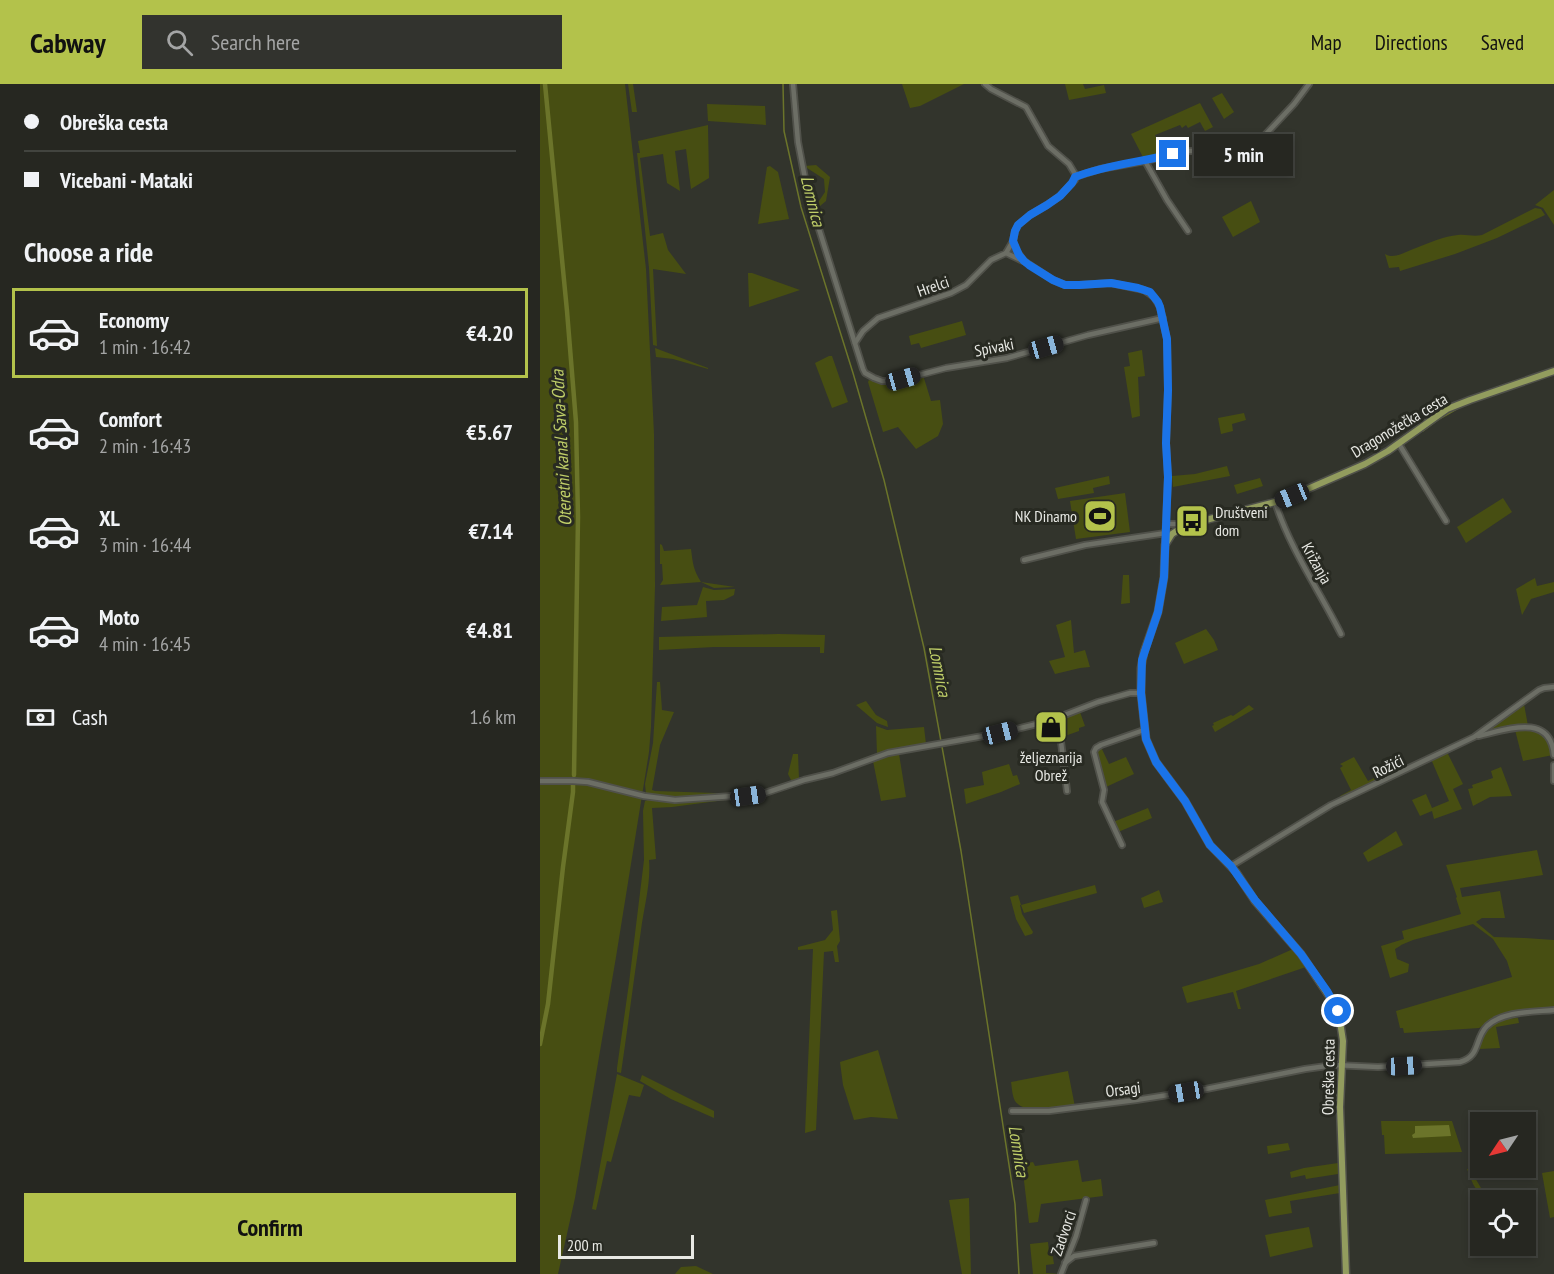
<!DOCTYPE html>
<meta charset="utf-8">
<style>
:root{--surface:#262721;--page:#32332e;--text:#f1f3f6;--muted:#a4a5a5;--line:#42443f;--accent:#b3c24b}
body{margin:0;font-family:"PT Sans Narrow",sans-serif;background:var(--page);color:var(--text);height:100vh;display:flex;flex-direction:column;font-size:22px;white-space:nowrap}
*{box-sizing:border-box;margin:0}
p{font-size:20px;color:var(--muted)}
.icon{flex:none;width:33px;height:33px;fill:none;stroke:currentColor;stroke-width:2;stroke-linecap:round;stroke-linejoin:round}
.map{position:relative;flex:1;overflow:hidden}
.sheet{display:flex;flex-direction:column;background:var(--surface);width:540px}
.sheet>*{flex:none}
.hud{display:grid;align-content:center;height:132px;padding:0 24px;background:var(--surface)}
.needle{width:39px;rotate:235deg}
.controls{position:absolute;left:930px;top:1028px;display:grid;gap:12px}
.controls a{display:grid;place-items:center;width:66px;height:66px;border-radius:0px;background:var(--surface);box-shadow:0 3px 9px #0003,0 0 0 2px var(--line);font-size:30px}
.scale{position:absolute;left:18px;bottom:15px;width:136px;box-sizing:border-box;padding-left:6px;border:3px solid #e8e9e4;border-top:0;font-size:16px;line-height:21px;white-space:nowrap;color:#e8e9e4;-webkit-text-stroke:4px #282a22;paint-order:stroke}
.end{position:absolute;width:27px;height:27px;margin:-14px;border:8px solid #1a73e8;background:#fff;box-shadow:0 0 0 3px #fff}
.from{border-radius:50%}
.bubble{position:absolute;height:42px;border-radius:0px;background:var(--surface);box-shadow:0 3px 9px #0003,0 0 0 2px var(--line);font-size:20px;font-weight:700;line-height:42px;text-align:center}
.car{position:absolute;width:18px;height:36px;margin:-18px -9px;border-radius:8px;box-shadow:0 0 4px 2px #0007;background:linear-gradient(#222 24%,#8ab4d8 0 40%,#222 0 76%,#8ab4d8 0 86%,#222 0)}
.hud b{display:flex;align-items:center;gap:21px;height:57px;font-size:22px}
.hud b+b{border-top:2px solid var(--line)}
.hud i{width:15px;height:15px;background:var(--text)}
ul{padding:0;list-style:none}
li{display:flex;align-items:center;gap:18px;height:90px;margin:0 12px 9px;padding:0 12px;border:3px solid transparent;border-radius:0px}
li div{flex:1}
li b{display:block;font-size:22px}
li em{font-style:normal;font-weight:700}
li.on{border-color:var(--accent)}
li>.icon{width:54px;height:54px;stroke-width:1.5}
h2{padding:0 24px;font-size:27px;line-height:72px}
.pay{display:flex;align-items:center;gap:15px;height:66px;padding:0 24px;font-size:22px}
.pay p{margin-inline-start:auto}
.button{display:flex;gap:12px;margin-top:auto;padding:12px 24px}
.button a{flex:1;height:69px;border-radius:0px;background:var(--accent);color:#111;font-size:24px;font-weight:700;line-height:69px;text-align:center}
header{display:flex;align-items:center;gap:36px;box-sizing:border-box;height:84px;padding:0 30px;background:var(--accent);color:#111}
header strong{font-size:28px}
nav{display:flex;gap:33px;margin-inline-start:auto;font-size:21px}
.search{width:420px;height:54px;background:var(--page);display:flex;align-items:center;gap:15px;box-sizing:border-box;padding:0 21px;border-radius:0px;color:var(--muted);font-size:22px}
main{display:flex;flex:1;min-height:0}
.map>svg:first-child{display:block}
.green{fill:#474e12}
.water{fill:#6b742a}
.lines{fill:none;stroke-linecap:round;stroke-linejoin:round}
.stream{stroke:#6b742a;stroke-width:1.5}
.canal{stroke:#6b742a;stroke-width:4.5}
.minor-casing{stroke:#50514a;stroke-width:8}
.major-casing{stroke:#50514a;stroke-width:9}
.minor{stroke:#6c6e65;stroke-width:4.5}
.major{stroke:#929c5e;stroke-width:6}
.route{stroke:#1a73e8;stroke-width:8}
.labels{text-anchor:middle;dominant-baseline:central;stroke-width:6;stroke-linejoin:round;paint-order:stroke}
.street-label{font-size:16px;fill:#e8e9e4;stroke:#282a22}
.poi-label{font-size:16px;fill:#e8e9e4;stroke:#282a22;text-anchor:start}
.water-label{font-size:18px;font-style:italic;fill:#bfce68;stroke:#282a22}
</style>
<header>
<strong>Cabway</strong>
<div class="search"><svg class="icon" aria-label="search" viewBox="0 0 24 24"><circle cx="10" cy="10" r="6"/><path d="M15 15l6 6"/></svg>Search here</div>
<nav><a>Map</a><a>Directions</a><a>Saved</a></nav>
</header>
<main>
<section class="sheet">
<div class="hud">
<b><i class="from"></i>Obreška cesta</b>
<b><i></i>Vicebani - Mataki</b>
</div>
<h2>Choose a ride</h2>
<ul>
<li class="on"><svg class="icon" aria-label="car" viewBox="0 0 24 24"><path d="M5 17H2v-5l4-1 3-4h7l3 4 3 1v5h-3M9 17h6M6 11h13"/><circle cx="7" cy="17" r="2"/><circle cx="17" cy="17" r="2"/></svg><div><b>Economy</b><p>1 min · 16:42</p></div><em>€4.20</em></li>
<li><svg class="icon" aria-label="car" viewBox="0 0 24 24"><path d="M5 17H2v-5l4-1 3-4h7l3 4 3 1v5h-3M9 17h6M6 11h13"/><circle cx="7" cy="17" r="2"/><circle cx="17" cy="17" r="2"/></svg><div><b>Comfort</b><p>2 min · 16:43</p></div><em>€5.67</em></li>
<li><svg class="icon" aria-label="car" viewBox="0 0 24 24"><path d="M5 17H2v-5l4-1 3-4h7l3 4 3 1v5h-3M9 17h6M6 11h13"/><circle cx="7" cy="17" r="2"/><circle cx="17" cy="17" r="2"/></svg><div><b>XL</b><p>3 min · 16:44</p></div><em>€7.14</em></li>
<li><svg class="icon" aria-label="car" viewBox="0 0 24 24"><path d="M5 17H2v-5l4-1 3-4h7l3 4 3 1v5h-3M9 17h6M6 11h13"/><circle cx="7" cy="17" r="2"/><circle cx="17" cy="17" r="2"/></svg><div><b>Moto</b><p>4 min · 16:45</p></div><em>€4.81</em></li>
</ul>
<div class="pay"><svg class="icon" aria-label="cash" viewBox="0 0 24 24"><path d="M3 7h18v10H3z"/><circle cx="12" cy="12" r="2"/></svg>Cash<p>1.6 km</p></div>
<div class="button"><a>Confirm</a></div>
</section>
<div class="map">
<svg width="1014" height="1190" viewBox="0 0 1014 1190">
<rect width="100%" height="100%" fill="#32342c"/>
<g class="green">
<path d="M 0,0 L 85,0 L 106,185 L 114,350 L 115,502 L 111,643 L 109,668 L 76,873 L 35,1114 L 18,1190 L 0,1190 Z"/>
<path d="M 88,0 L 93,0 L 97,28 L 92,28 Z"/>
<path d="M 362,0 L 424,0 L 380,22 L 370,24 Z"/>
<path d="M 525,0 L 543,0 L 545,5 L 564,1 L 566,9 L 529,16 Z"/>
<path d="M 682,9 L 694,28 L 684,35 L 672,14 Z"/>
<path d="M 660,19 L 673,43 L 665,47 L 660,38 L 648,44 L 646,41 L 642,44 L 640,41 L 615,51 L 622,71 L 604,75 L 591,50 Z"/>
<path d="M 167,20 L 225,22 L 226,41 L 168,37 Z"/>
<path d="M 168,41 L 169,94 L 151,105 L 146,65 L 135,67 L 140,107 L 127,99 L 123,70 L 100,74 L 110,152 L 123,149 L 128,166 L 146,190 L 113,185 L 117,262 L 113,261 L 109,184 L 97,69 L 100,69 L 98,57 Z"/>
<path d="M 276,81 L 290,93 L 286,117 L 280,122 L 277,120 L 285,108 L 284,95 L 264,82 Z"/>
<path d="M 230,82 L 238,88 L 249,135 L 218,140 L 227,83 Z"/>
<path d="M 1014,106 L 1014,141 L 1003,124 L 995,121 Z"/>
<path d="M 711,117 L 720,138 L 693,153 L 682,133 Z"/>
<path d="M 995,124 L 1001,125 L 1005,131 L 957,154 L 915,170 L 860,187 L 859,183 L 849,184 L 845,170 C 854,176 866,167 876,164 C 889,159 904,152 918,151 C 926,150 933,153 942,151 Z"/>
<path d="M 208,189 L 212,189 L 260,206 L 209,223 Z"/>
<path d="M 422,237 L 426,251 L 381,264 L 379,259 L 371,261 L 369,252 Z"/>
<path d="M 115,264 L 168,284 L 168,285 L 133,275 L 116,273 Z"/>
<path d="M 602,266 L 605,292 L 598,293 L 600,332 L 592,334 L 584,283 L 590,282 L 588,269 Z"/>
<path d="M 289,272 L 292,272 L 308,318 L 292,324 L 275,279 Z"/>
<path d="M 383,291 L 391,317 L 400,316 L 403,340 L 398,352 L 376,365 L 358,343 L 343,348 L 328,298 L 329,296 C 353,302 360,299 383,291 Z"/>
<path d="M 704,329 L 706,336 L 692,340 L 693,347 L 681,350 L 678,334 Z"/>
<path d="M 687,382 L 690,392 L 633,403 L 632,392 L 655,390 Z"/>
<path d="M 569,392 L 570,400 L 553,404 L 554,409 L 518,415 L 515,404 Z"/>
<path d="M 720,394 L 723,402 L 697,410 L 694,401 Z"/>
<path d="M 585,409 L 590,448 L 536,455 L 530,417 Z"/>
<path d="M 963,414 L 972,428 L 926,459 L 917,443 Z"/>
<path d="M 120,460 L 122,461 L 124,467 L 151,465 C 153,480 153,485 161,498 L 195,503 L 174,504 L 161,498 L 120,501 L 123,496 L 122,480 L 120,480 Z"/>
<path d="M 583,491 L 589,491 L 590,519 L 581,520 Z"/>
<path d="M 995,494 L 997,502 L 1014,498 L 1014,508 L 991,515 L 982,531 L 976,505 Z"/>
<path d="M 163,503 L 174,506 L 195,505 L 194,511 L 184,516 L 166,517 L 167,533 L 121,537 L 122,523 L 157,521 Z"/>
<path d="M 531,536 L 534,569 L 545,566 L 550,583 L 540,584 L 515,590 L 509,577 L 525,573 L 516,541 Z"/>
<path d="M 666,545 L 674,556 L 678,566 L 644,580 L 635,559 Z"/>
<path d="M 238,550 L 285,551 L 284,569 L 280,569 L 280,563 L 174,563 L 119,566 L 119,553 Z"/>
<path d="M 117,598 L 120,598 L 122,626 L 134,628 L 120,661 L 112,706 L 115,707 L 175,709 L 184,711 L 136,713 L 106,710 L 105,700 L 113,659 Z"/>
<path d="M 326,617 L 336,631 L 347,637 L 348,643 L 337,639 L 316,621 Z"/>
<path d="M 984,620 L 988,642 L 944,649 Z"/>
<path d="M 709,621 L 714,625 L 675,648 L 672,642 L 674,641 L 673,639 L 691,631 L 693,632 Z"/>
<path d="M 540,628 L 545,642 L 539,644 L 539,647 L 522,653 L 521,635 Z"/>
<path d="M 336,642 L 347,646 L 384,643 L 386,660 L 337,670 Z"/>
<path d="M 986,645 L 995,645 L 1007,653 L 1013,671 L 983,677 L 975,646 Z"/>
<path d="M 561,663 L 569,680 L 586,673 L 594,690 L 566,703 L 556,668 L 556,666 Z"/>
<path d="M 907,668 L 923,700 L 913,705 L 922,725 L 894,735 L 892,727 L 880,732 L 872,716 L 886,710 L 892,724 L 909,717 L 891,675 Z"/>
<path d="M 253,670 L 258,670 L 259,695 L 252,698 L 248,690 Z"/>
<path d="M 359,670 L 366,713 L 341,717 L 333,677 Z"/>
<path d="M 814,673 L 828,697 L 852,685 L 854,690 L 801,715 L 800,712 L 811,706 L 800,684 L 803,682 L 800,680 Z"/>
<path d="M 469,680 L 473,692 L 477,691 L 480,700 L 461,708 L 426,720 L 424,705 L 444,701 L 442,688 Z"/>
<path d="M 961,683 L 972,712 L 950,713 L 933,722 L 928,705 L 933,704 L 932,701 L 953,694 L 951,687 Z"/>
<path d="M 110,715 L 136,718 L 185,716 L 132,723 L 112,724 L 116,775 L 109,776 C 111,799 104,823 101,846 C 94,894 88,941 81,989 L 77,988 L 77,984 L 89,899 L 104,776 L 103,727 L 105,717 Z"/>
<path d="M 608,724 L 612,734 L 578,748 L 573,738 Z"/>
<path d="M 856,747 L 863,761 L 828,778 L 823,769 Z"/>
<path d="M 997,766 L 1003,791 L 920,804 L 922,813 L 960,807 L 965,834 L 942,834 L 936,838 L 954,853 L 985,854 L 1014,856 L 1014,923 L 977,928 L 957,933 L 939,944 L 864,949 L 863,944 L 860,944 L 856,927 L 972,893 L 967,877 L 953,855 L 933,840 L 873,856 L 861,861 L 860,862 L 855,865 L 857,875 L 869,880 L 868,888 L 850,894 L 841,862 L 864,855 L 862,847 L 921,830 L 916,814 L 917,813 L 906,781 Z"/>
<path d="M 555,801 L 557,809 L 484,829 L 481,821 L 480,821 L 482,830 L 493,848 L 492,850 L 485,852 L 476,835 L 470,813 L 478,811 L 481,821 Z"/>
<path d="M 619,806 L 623,818 L 604,824 L 601,814 Z"/>
<path d="M 297,826 L 300,857 L 297,862 L 299,878 L 295,878 L 293,867 L 284,868 L 276,1046 L 265,1049 L 273,865 L 258,866 L 258,863 L 285,856 L 293,846 L 291,827 Z"/>
<path d="M 753,865 L 766,883 L 696,907 L 701,925 L 698,925 L 693,908 L 647,919 L 642,903 L 719,880 Z"/>
<path d="M 978,934 L 979,939 L 956,943 L 960,964 L 939,965 C 945,942 954,935 978,934 Z"/>
<path d="M 338,966 L 358,1035 L 331,1033 L 314,1036 L 303,1001 L 300,978 Z"/>
<path d="M 528,987 L 535,1023 C 520,1024 485,1032 475,1017 C 472,1011 472,1004 471,998 Z"/>
<path d="M 77,990 L 104,1001 L 100,1013 L 89,1011 L 71,1078 L 67,1077 L 56,1126 L 52,1125 Z"/>
<path d="M 102,991 L 174,1027 L 174,1034 L 131,1015 L 100,997 Z"/>
<path d="M 841,1037 L 912,1037 L 922,1068 L 845,1070 L 844,1051 L 842,1051 Z"/>
<path d="M 748,1059 L 750,1066 L 728,1070 L 727,1062 Z"/>
<path d="M 538,1076 L 542,1098 L 561,1095 L 563,1112 L 501,1120 L 498,1138 L 489,1139 L 482,1080 L 493,1078 L 495,1082 Z"/>
<path d="M 798,1079 L 798,1090 L 766,1095 L 765,1091 L 751,1094 L 750,1088 L 764,1084 Z"/>
<path d="M 940,1082 L 956,1083 L 957,1087 L 934,1092 L 948,1116 L 943,1116 L 933,1100 L 927,1085 Z"/>
<path d="M 1014,1087 L 1014,1133 L 1010,1134 L 1002,1089 Z"/>
<path d="M 800,1101 L 800,1109 L 750,1117 L 752,1129 L 729,1133 L 725,1116 Z"/>
<path d="M 429,1114 L 431,1190 L 422,1190 L 409,1116 Z"/>
<path d="M 769,1143 L 773,1163 L 730,1173 L 725,1151 Z"/>
<path d="M 508,1158 L 509,1168 L 512,1168 L 514,1180 L 506,1181 L 506,1189 L 519,1190 L 493,1190 L 490,1160 Z"/>
<path d="M 156,1182 L 173,1190 L 135,1190 L 141,1183 Z"/>
</g>
<path class="water" d="M 909,1041 L 911,1052 L 873,1054 L 872,1051 L 875,1049 L 875,1042 Z"/>
<g class="lines">
<g class="stream">
<path d="M 243,0 L 244,47 L 261,123 L 313,289 L 344,396 L 384,564 L 421,767 L 475,1120 L 479,1190"/>
<path d="M 955,304 L 988,293"/>
<path d="M 883,347 L 899,335 L 922,322"/>
</g>
<g class="canal">
<path d="M 5,0 L 27,227 L 36,338 L 38,433 L 34,691"/>
<path d="M 0,960 L 8,920 L 23,783 L 33,708 L 33,701"/>
</g>
<g class="minor-casing">
<g id="minor">
<path d="M 253,0 L 258,58 L 268,110 L 323,285 L 325,289 L 334,294 L 342,297 L 356,297 L 406,284 L 467,274 L 548,251 L 623,234"/>
<path d="M 445,0 L 451,5 L 486,23 L 508,62 L 529,80 L 535,90 L 535,96 L 532,99 L 520,112 L 507,121 L 490,131 L 478,141 L 475,147 L 473,157 L 476,166 L 484,177 L 513,196 L 525,201 L 539,201 L 571,199 L 604,206 L 614,213 L 620,223 L 627,255 L 628,306 L 626,359 L 628,393 L 625,461"/>
<path d="M 605,77 L 627,116 L 648,147"/>
<path d="M 535,93 L 560,85 L 605,77 L 647,67 L 653,67 L 678,71 L 698,66 L 714,60 L 726,50 L 754,20 L 769,0"/>
<path d="M 466,169 L 483,177"/>
<path d="M 315,259 L 323,247 L 338,234 L 411,209 L 426,201 L 451,176 L 466,169 L 473,157"/>
<path d="M 859,360 L 906,437"/>
<path d="M 735,418 C 750,465 779,506 801,550"/>
<path d="M 626,440 L 648,440"/>
<path d="M 484,476 L 545,461 L 626,449"/>
<path d="M 518,633 L 527,707"/>
<path d="M 938,652 C 966,646 1010,628 1014,671"/>
<path d="M 1014,681 L 1014,697"/>
<path d="M 0,697 L 33,697 L 48,698 L 104,712 L 135,716 L 222,710 L 264,696 L 293,689 L 348,669 L 460,649 L 509,637 L 558,618 L 590,609 L 601,609"/>
<path d="M 582,761 L 562,718 L 564,706 L 554,668 L 556,664 L 561,661 L 604,646"/>
<path d="M 691,782 L 791,721 L 934,653 L 999,606 L 1004,604 L 1014,603"/>
<path d="M 472,1027 L 509,1027 L 596,1016 L 666,1005 L 765,985 L 794,981 L 838,983 L 920,978 C 941,972 934,955 947,942 C 963,927 993,928 1014,926"/>
<path d="M 525,1179 L 534,1172 L 614,1159"/>
<path d="M 521,1190 L 536,1152 L 546,1116"/>
</g>
</g>
<g class="major-casing">
<path id="major" d="M 806,1190 L 800,1023 L 803,957 L 799,931 L 791,915 L 761,870 L 715,817 L 696,788 L 670,761 L 645,717 L 616,678 L 606,655 L 601,609 L 601,584 L 604,568 L 618,528 L 624,493 L 625,461 L 632,450 L 641,444 L 662,437 L 735,418 L 763,407 L 825,380 L 848,367 L 907,325 L 930,316 L 1014,287"/>
</g>
<use href="#minor" class="minor"/>
<use href="#major" class="major"/>
</g>
<g class="lines">
<path class="route" d="M 633,70 C 601,78 565,81 535,93 L 532,99 L 520,112 L 507,121 L 490,131 L 478,141 L 475,147 L 473,157 L 479,171 L 484,177 L 489,181 L 513,196 L 525,201 L 539,201 L 571,199 L 598,204 L 610,208 L 618,218 L 620,223 L 627,255 L 628,306 L 626,359 L 628,393 L 624,493 L 618,528 L 602,576 L 601,609 L 606,655 L 616,678 L 645,717 L 670,761 L 691,782 L 715,816 L 761,870 L 787,907 L 798,927"/>
</g>
<defs>
<g id="stadium-square" transform="scale(1.725)"><rect x="-9" y="-9" width="18" height="18" rx="4" fill="#b3c24b" stroke="#282a22"/><path d="M0-5a6.5 5 0 1 0 0 10a6.5 5 0 1 0 0-10ZM-3.5-1.8h7v3.6h-7Z" fill="#111"/></g>
<g id="bus-square" transform="scale(1.725)"><rect x="-9" y="-9" width="18" height="18" rx="4" fill="#b3c24b" stroke="#282a22"/><path d="M-5-6H5V4H4V6H2V4H-2V6H-4V4H-5ZM-3.5-4V0h7V-4ZM-3.5 1.2v1.5H-2V1.2ZM2 1.2v1.5H3.5V1.2Z" fill="#111"/></g>
<g id="shop-square" transform="scale(1.725)"><rect x="-9" y="-9" width="18" height="18" rx="4" fill="#b3c24b" stroke="#282a22"/><path d="M-5-2.5h2.3a2.7 3.5 0 0 1 5.4 0H5L5.5 6h-11ZM-1.5-2.5h3a1.5 2.3 0 0 0-3 0Z" fill="#111"/></g>
</defs>
<g fill-rule="evenodd">
<use href="#stadium-square" x="560" y="432"/>
<use href="#bus-square" x="652" y="437"/>
<use href="#shop-square" x="511" y="643"/>
</g>
<g class="labels">
<g class="street-label">
<text transform="translate(393 202) rotate(-19)">Hrelci</text>
<text transform="translate(454 263) rotate(-11)">Spivaki</text>
<text transform="translate(859 341) rotate(-31)">Dragonožečka cesta</text>
<text transform="translate(777 479) rotate(61)">Križanja</text>
<text transform="translate(848 682) rotate(-26)">Rožići</text>
<text transform="translate(788 993) rotate(-89)">Obreška cesta</text>
<text transform="translate(583 1005) rotate(-7)">Orsagi</text>
<text transform="translate(523 1149) rotate(-71)">Zadvorci</text>
</g>
<g class="poi-label">
<text x="675" y="428">Društveni<tspan x="675" dy="18">dom</tspan></text>
<text x="537" y="432" text-anchor="end">NK Dinamo</text>
<text x="511" y="673" text-anchor="middle">željeznarija<tspan x="511" dy="18">Obrež</tspan></text>
</g>
<g class="water-label">
<text transform="translate(273 117) rotate(76)">Lomnica</text>
<text transform="translate(21 364) rotate(-93)">Oteretni kanal Sava-Odra</text>
<text transform="translate(400 587) rotate(79)">Lomnica</text>
<text transform="translate(479 1067) rotate(81)">Lomnica</text>
</g>
</g>
</svg>
<div class="controls">
<a><svg class="needle" viewBox="-14 -14 28 28"><path d="M0-13l5 13h-10z" fill="#e53935"/><path d="M0 13l5-13h-10z" fill="#a4a5a5"/></svg></a>
<a><svg class="icon" aria-label="locate" viewBox="0 0 24 24"><circle cx="12" cy="12" r="6"/><path d="M12 2v4M12 18v4M2 12h4M18 12h4"/></svg></a>
</div>
<div class="scale">200 m</div>
<i class="end from" style="left:798px;top:927px"></i>
<i class="end" style="left:633px;top:70px"></i>
<div class="bubble" style="left:654px;top:50px;width:99px">5 min</div>
<i class="car" style="left:506px;top:263px;rotate:74deg"></i>
<i class="car" style="left:363px;top:295px;rotate:74deg"></i>
<i class="car" style="left:752px;top:412px;rotate:248deg"></i>
<i class="car" style="left:460px;top:649px;rotate:76deg"></i>
<i class="car" style="left:208px;top:712px;rotate:82deg"></i>
<i class="car" style="left:864px;top:982px;rotate:87deg"></i>
<i class="car" style="left:646px;top:1008px;rotate:260deg"></i>
</div>
</main>
